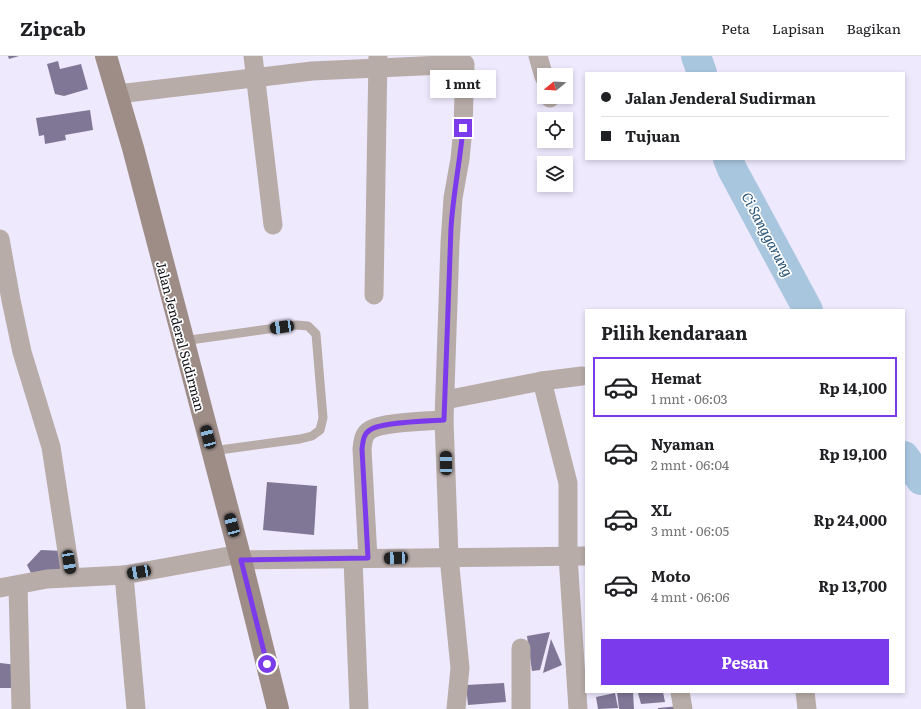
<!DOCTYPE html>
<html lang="id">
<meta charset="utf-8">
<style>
:root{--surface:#fff;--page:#f6f6f6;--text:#202124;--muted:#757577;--line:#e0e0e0;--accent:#7c3aed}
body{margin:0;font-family:Literata,serif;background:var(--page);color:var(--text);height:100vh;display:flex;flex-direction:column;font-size:15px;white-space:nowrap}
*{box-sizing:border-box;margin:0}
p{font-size:13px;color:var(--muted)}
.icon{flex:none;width:22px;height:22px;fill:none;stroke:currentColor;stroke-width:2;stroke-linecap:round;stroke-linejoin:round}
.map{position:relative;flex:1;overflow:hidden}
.side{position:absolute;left:585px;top:253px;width:320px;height:384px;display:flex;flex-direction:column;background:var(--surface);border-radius:0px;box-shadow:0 2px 6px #0003}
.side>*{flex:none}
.hud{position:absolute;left:585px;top:16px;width:320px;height:88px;border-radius:0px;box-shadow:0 2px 6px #0003;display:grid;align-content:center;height:88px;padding:0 16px;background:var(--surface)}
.needle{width:26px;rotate:252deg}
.tools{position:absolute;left:537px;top:12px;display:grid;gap:8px}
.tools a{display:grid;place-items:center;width:36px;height:36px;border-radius:0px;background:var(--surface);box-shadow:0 2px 6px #0003;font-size:20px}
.end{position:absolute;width:18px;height:18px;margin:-9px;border:5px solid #7c3aed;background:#fff;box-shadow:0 0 0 2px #fff}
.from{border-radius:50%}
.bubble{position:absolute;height:28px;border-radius:0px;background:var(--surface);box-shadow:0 2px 6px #0003;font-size:13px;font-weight:700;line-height:28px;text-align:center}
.car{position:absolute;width:12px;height:24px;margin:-12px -6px;border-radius:5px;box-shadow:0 0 3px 1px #0007;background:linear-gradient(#222 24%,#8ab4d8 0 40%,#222 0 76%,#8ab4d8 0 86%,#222 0)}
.hud b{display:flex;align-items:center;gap:14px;height:38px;font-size:15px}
.hud b+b{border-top:1px solid var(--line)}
.hud i{width:10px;height:10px;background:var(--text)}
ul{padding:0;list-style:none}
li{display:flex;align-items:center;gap:12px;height:60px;margin:0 8px 6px;padding:0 8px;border:2px solid transparent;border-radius:0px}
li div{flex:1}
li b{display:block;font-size:15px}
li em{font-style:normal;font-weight:700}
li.on{border-color:var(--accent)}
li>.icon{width:36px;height:36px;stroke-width:1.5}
h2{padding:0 16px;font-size:18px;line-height:48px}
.cta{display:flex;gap:8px;margin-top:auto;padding:8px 16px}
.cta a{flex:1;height:46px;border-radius:0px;background:var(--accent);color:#fff;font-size:16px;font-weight:700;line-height:46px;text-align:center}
header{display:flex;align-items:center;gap:24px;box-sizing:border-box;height:56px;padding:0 20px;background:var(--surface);border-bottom:1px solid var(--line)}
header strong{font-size:19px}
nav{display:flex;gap:22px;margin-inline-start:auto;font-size:14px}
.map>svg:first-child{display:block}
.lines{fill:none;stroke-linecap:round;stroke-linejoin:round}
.river{stroke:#a9c6df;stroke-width:30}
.building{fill:#7f7795}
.service{stroke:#b8aca8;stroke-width:9}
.minor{stroke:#b8aca8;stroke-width:19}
.secondary{stroke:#9e8c87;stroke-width:22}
.route{stroke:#7c3aed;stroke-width:5}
.labels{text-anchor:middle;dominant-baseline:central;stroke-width:3.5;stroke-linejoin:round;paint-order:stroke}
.street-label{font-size:13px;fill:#0e0c14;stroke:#fff}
.water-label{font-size:14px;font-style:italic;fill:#235073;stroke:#fff}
</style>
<header>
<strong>Zipcab</strong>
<nav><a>Peta</a><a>Lapisan</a><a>Bagikan</a></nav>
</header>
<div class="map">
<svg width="921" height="653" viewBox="0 0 921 653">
<rect width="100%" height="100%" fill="#eee9fd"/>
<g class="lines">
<g class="river">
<path d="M 696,0 L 702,17"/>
<path d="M 728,103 L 732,113 L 808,254"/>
<path d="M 904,400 L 921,424"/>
</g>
</g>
<g class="building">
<path d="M 8,0 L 19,0 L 9,3 Z"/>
<path d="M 58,5 L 60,13 L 81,8 L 88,33 L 64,40 L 55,38 L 47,8 Z"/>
<path d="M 90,54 L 93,74 L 65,79 L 66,84 L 45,88 L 44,79 L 39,80 L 36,62 Z"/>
<path d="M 267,426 L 317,430 L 314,479 L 263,474 Z"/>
<path d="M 41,494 L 64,495 L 64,518 L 31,517 L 27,509 Z"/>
<path d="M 550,576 L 540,614 L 532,615 L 527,580 Z"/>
<path d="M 551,583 L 562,609 L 543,617 Z"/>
<path d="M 0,607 L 17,609 L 12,632 L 0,632 Z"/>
<path d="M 504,627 L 506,646 L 468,649 L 466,629 Z"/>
<path d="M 617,636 L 633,636 L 634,653 L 619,653 Z"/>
<path d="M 642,636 L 663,636 L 665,646 L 641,648 L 638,637 Z"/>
<path d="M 615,637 L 618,652 L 598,653 L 596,641 Z"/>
<path d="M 680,650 L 681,653 L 658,653 L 658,652 Z"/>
</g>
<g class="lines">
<path class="service" d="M 183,285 L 297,269 L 308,270 L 316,278 L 323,362 L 320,374 L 312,380 L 300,383 L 212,395"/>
<g class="minor">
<path d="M 253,0 L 273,169"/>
<path d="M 538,0 L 544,21"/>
<path d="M 118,38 L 312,15 L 465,8 L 463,72 L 460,103 L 453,142 L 450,187 L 444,364 L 449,501 L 460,612 L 456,653"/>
<path d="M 550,41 L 550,42"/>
<path d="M 0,183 L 11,244 L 22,296 L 51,391 L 71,521"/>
<path d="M 374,239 L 378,0"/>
<path d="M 542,325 L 568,427 L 568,500 L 578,653"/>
<path d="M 445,344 L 542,325 L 582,320"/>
<path d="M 368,502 L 362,393 C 363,386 363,378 370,374 C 381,366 429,365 444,364"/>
<path d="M 353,503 L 359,653"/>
<path d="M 241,504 L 586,500"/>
<path d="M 124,519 L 136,653"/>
<path d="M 18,529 L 21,653"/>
<path d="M 0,532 L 47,523 L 124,519 L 240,498"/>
<path d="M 680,636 L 683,653"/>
<path d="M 805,636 L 807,653"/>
<path d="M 521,653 L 521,592"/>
</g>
<path class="secondary" d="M 106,0 L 133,92 L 241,504 L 278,653"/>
</g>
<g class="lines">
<path class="route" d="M 267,608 L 241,504 L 368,502 L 362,393 C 363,386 363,378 370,374 C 381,366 429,365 444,364 L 451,172 C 453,139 460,106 463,72"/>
</g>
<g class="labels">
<g class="street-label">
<text transform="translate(181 280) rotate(75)">Jalan Jenderal Sudirman</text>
</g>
<g class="water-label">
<text transform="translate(768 178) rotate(62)">Ci Sanggarung</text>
</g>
</g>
</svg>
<div class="tools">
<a><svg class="needle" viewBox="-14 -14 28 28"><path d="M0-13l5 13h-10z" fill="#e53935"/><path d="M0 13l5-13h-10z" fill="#757577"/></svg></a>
<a><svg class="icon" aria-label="locate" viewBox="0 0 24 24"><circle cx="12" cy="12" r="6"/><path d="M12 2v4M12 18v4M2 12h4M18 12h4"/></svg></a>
<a><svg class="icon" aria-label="layers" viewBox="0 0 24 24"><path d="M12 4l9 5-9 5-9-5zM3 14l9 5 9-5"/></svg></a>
</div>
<i class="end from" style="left:267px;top:608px"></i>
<i class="end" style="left:463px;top:72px"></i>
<div class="bubble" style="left:430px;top:14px;width:66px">1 mnt</div>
<i class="car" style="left:282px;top:271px;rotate:262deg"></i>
<i class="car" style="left:208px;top:381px;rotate:345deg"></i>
<i class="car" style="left:446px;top:407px;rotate:359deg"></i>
<i class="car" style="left:232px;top:469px;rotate:345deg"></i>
<i class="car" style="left:396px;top:502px;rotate:268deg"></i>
<i class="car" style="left:69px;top:506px;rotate:171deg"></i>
<i class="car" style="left:139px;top:516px;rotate:260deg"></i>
<div class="hud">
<b><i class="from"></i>Jalan Jenderal Sudirman</b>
<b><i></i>Tujuan</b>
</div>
<section class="side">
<h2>Pilih kendaraan</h2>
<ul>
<li class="on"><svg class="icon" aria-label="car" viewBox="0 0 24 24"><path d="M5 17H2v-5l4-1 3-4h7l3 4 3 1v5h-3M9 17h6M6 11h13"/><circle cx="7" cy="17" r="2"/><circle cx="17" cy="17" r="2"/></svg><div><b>Hemat</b><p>1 mnt · 06:03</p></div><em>Rp 14,100</em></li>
<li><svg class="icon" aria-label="car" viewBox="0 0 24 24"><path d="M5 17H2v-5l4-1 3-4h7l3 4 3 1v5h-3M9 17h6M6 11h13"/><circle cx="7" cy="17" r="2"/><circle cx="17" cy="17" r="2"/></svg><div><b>Nyaman</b><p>2 mnt · 06:04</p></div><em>Rp 19,100</em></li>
<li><svg class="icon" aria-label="car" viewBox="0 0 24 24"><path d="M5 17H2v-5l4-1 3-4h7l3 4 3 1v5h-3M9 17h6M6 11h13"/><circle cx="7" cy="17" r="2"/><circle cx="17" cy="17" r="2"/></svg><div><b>XL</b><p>3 mnt · 06:05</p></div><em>Rp 24,000</em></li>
<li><svg class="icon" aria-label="car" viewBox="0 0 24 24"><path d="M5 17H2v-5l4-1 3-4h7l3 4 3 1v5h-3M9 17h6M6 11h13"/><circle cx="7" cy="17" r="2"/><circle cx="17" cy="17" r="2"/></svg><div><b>Moto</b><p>4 mnt · 06:06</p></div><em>Rp 13,700</em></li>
</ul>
<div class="cta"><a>Pesan</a></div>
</section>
</div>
